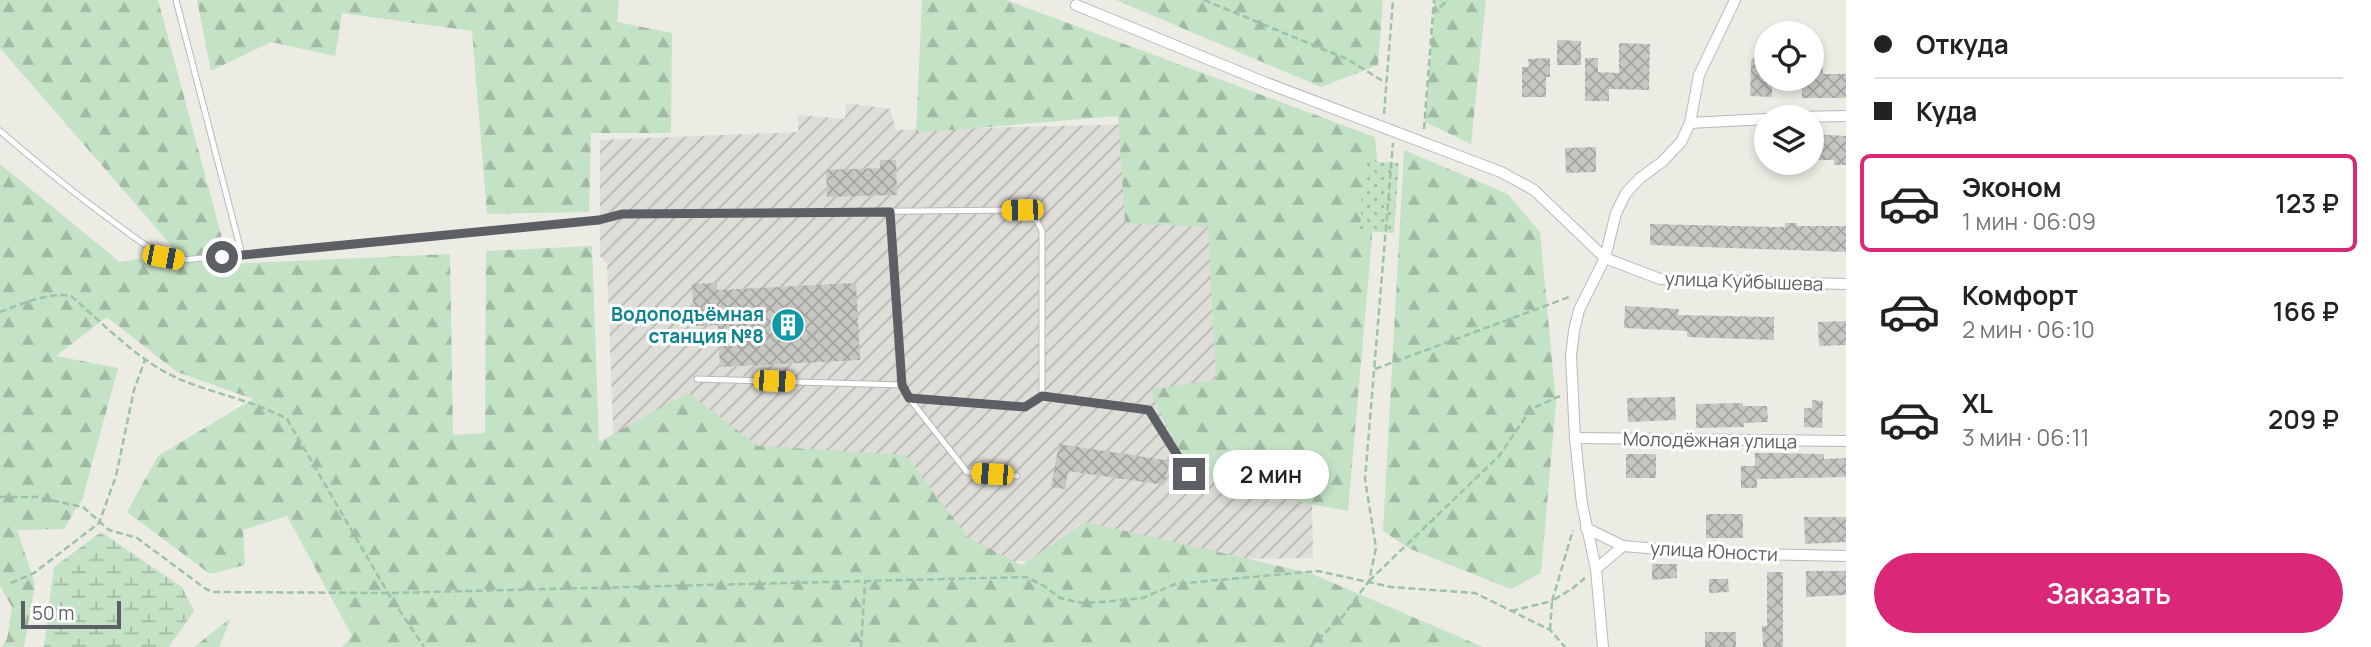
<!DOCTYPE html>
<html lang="ru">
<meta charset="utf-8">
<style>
:root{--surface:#fff;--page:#f6f6f6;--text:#222;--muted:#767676;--line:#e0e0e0;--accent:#db2777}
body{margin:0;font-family:Manrope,sans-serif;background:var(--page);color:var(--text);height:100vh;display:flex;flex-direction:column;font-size:26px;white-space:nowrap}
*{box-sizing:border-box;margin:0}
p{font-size:23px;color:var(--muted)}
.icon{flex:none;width:38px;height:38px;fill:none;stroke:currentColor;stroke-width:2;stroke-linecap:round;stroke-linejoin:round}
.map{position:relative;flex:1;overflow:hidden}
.details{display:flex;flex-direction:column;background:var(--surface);width:525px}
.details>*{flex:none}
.guide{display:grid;align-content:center;height:154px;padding:0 28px;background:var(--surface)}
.controls{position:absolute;left:1754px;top:21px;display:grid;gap:14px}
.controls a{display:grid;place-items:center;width:70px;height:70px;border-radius:50%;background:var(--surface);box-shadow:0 4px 10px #0003;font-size:35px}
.scale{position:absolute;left:21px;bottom:18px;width:100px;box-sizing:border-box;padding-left:7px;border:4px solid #5c5f63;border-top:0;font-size:19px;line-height:24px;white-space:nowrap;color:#5c5f63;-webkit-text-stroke:5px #fff;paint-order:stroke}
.end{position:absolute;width:32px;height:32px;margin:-16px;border:9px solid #5c5f63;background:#fff;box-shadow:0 0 0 4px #fff}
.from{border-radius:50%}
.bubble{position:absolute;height:49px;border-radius:24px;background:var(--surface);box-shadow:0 4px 10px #0003;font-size:23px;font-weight:600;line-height:49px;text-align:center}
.car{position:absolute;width:21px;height:42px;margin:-21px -10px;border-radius:9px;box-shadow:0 0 5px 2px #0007;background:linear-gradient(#f5c518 24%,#345 0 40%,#f5c518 0 76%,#345 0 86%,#f5c518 0)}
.guide b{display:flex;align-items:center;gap:24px;height:66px;font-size:26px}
.guide b+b{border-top:2px solid var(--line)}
.guide i{width:18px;height:18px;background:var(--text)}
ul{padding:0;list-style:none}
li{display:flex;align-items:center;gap:21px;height:98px;margin:0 14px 10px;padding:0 14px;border:4px solid transparent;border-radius:10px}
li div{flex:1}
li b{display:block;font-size:26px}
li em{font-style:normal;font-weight:600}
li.current{border-color:var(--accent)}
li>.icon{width:63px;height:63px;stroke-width:1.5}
.cta{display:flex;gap:14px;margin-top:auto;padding:14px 28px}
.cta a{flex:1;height:80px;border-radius:42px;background:var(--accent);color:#fff;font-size:28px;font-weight:600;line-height:80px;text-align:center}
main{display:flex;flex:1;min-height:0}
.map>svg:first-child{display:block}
.industrial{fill:url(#industrial-furrows)}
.forest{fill:url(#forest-firs)}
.wetland{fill:url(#wetland-marsh)}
.park{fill:url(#park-dots)}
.building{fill:url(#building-cross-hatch)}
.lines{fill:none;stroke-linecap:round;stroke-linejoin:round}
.service-casing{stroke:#b6b9bd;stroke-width:7}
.minor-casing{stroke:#b6b9bd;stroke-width:12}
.path{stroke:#9dc2aa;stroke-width:2.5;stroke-dasharray:7 3.5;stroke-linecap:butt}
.service{stroke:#fff;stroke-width:5}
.minor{stroke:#fff;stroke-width:10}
.route{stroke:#5c5f63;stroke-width:9}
.labels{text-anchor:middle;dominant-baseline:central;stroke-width:6;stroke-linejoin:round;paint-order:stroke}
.street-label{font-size:19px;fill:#5c5f63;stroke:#fff}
.culture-label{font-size:19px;font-weight:bold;fill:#0d838f;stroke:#fff;text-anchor:end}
</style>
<main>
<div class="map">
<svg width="1846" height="647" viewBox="0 0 1846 647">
<defs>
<pattern id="industrial-furrows" width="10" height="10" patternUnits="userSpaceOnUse" patternTransform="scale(1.75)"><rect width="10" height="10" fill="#dfddd8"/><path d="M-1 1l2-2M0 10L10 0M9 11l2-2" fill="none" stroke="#b8b6b3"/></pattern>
<pattern id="forest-firs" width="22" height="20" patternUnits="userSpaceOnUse" patternTransform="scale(1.75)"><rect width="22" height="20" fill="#c3e2c6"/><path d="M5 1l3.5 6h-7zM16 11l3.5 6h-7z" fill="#a2baa4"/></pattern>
<pattern id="wetland-marsh" width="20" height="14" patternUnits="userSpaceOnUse" patternTransform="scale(1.75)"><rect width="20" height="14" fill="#c3e2c6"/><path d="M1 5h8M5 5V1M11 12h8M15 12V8" fill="none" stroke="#a2baa4"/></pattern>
<pattern id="park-dots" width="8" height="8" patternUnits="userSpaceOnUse" patternTransform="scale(1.75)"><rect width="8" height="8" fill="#c3e2c6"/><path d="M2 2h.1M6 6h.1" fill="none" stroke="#a2baa4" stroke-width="1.8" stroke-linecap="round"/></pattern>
<pattern id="building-cross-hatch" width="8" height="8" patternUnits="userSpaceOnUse" patternTransform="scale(1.75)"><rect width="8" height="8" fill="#c8c6c1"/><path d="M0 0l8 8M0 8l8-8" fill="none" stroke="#a6a4a0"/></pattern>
</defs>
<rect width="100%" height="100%" fill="#edece4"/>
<path class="industrial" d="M 846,103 L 890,109 L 896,130 L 1305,120 L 1313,558 L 618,565 L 607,264 L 600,256 L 600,140 L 798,132 L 798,115 L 845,119 Z"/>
<g class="forest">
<path d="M 0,0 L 158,0 L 229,264 L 450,254 L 453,435 L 485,433 L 486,251 L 592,246 L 599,442 L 688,393 L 758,446 L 906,455 L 967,537 L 1022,565 L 1086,522 L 1310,573 L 1483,647 L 342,647 L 352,636 L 287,516 L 243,530 L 245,565 L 210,574 L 127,512 L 158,456 L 253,399 L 177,372 L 107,317 L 56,356 L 118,368 L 83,497 L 64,529 L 17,530 L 35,584 L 24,647 L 2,647 L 7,639 L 12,607 L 0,586 L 0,164 L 120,262 L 178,253 L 0,48 Z"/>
<path d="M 197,0 L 619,0 L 617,22 L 672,33 L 671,133 L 591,133 L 589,212 L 487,214 L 472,31 L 342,13 L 335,56 L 271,42 L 211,71 Z"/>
<path d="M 922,0 L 1006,0 L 1375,137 L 1378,169 L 1348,511 C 1320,505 1212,488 1196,471 C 1175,448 1163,418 1150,390 L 1216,379 L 1208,227 L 1125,223 L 1118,116 L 916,133 Z"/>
<path d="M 1116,0 L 1383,0 L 1378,65 L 1321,87 Z"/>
<path d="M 1435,0 L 1486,0 L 1471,144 L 1425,122 Z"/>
<path d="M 1404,150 L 1508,194 L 1540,232 L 1556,403 L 1541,573 L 1511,589 L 1410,549 L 1383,531 Z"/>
<path d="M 231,618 L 219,647 L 194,647 Z"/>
</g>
<path class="wetland" d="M 101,532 L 182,587 L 194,611 L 169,647 L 44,647 L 54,567 Z"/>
<path class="park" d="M 1364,161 L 1399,163 L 1394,233 L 1360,231 Z"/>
<g class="building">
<path d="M 1557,40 L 1581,41 L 1581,65 L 1557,65 Z"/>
<path d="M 1619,43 L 1650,44 L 1649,90 L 1609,89 L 1609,101 L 1585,101 L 1585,58 L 1598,58 L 1598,72 L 1619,73 Z"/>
<path d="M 1756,55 L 1763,56 L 1766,61 L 1766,79 L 1772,79 L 1772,97 L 1750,96 L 1751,61 Z"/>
<path d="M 1550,58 L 1550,77 L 1546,77 L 1546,97 L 1522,97 L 1522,67 L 1529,67 L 1528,59 Z"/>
<path d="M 1811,68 L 1823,68 L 1823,74 L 1846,74 L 1846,98 L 1802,98 L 1802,79 L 1811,79 Z"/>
<path d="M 1811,134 L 1846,136 L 1846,165 L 1834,165 L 1834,160 L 1811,160 Z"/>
<path d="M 1596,147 L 1596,172 L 1566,173 L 1565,148 Z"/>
<path d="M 880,160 L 896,160 L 897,195 L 827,197 L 826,170 L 880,168 Z"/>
<path d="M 1785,223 L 1797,223 L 1797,226 L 1846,226 L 1846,252 L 1650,245 L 1650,224 L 1785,227 Z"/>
<path d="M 717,283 L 717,290 L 856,283 L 860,360 L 720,367 L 718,325 L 694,326 L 692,284 Z"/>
<path d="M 1625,306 L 1679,309 L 1678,315 L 1774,317 L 1774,340 L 1687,337 L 1687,331 L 1624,328 Z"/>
<path d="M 1846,321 L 1846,345 L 1819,346 L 1818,322 Z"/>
<path d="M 1675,397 L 1676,420 L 1628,422 L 1627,398 Z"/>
<path d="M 1812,400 L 1823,401 L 1822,428 L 1804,427 L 1804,408 L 1812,408 Z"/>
<path d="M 1743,403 L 1743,406 L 1767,406 L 1768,422 L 1744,423 L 1744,427 L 1696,428 L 1696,404 Z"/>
<path d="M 1059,444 L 1170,461 L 1164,485 L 1068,471 L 1065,489 L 1051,487 Z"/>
<path d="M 1755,453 L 1824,454 L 1824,459 L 1846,458 L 1846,477 L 1757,479 L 1757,488 L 1741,488 L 1741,466 L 1755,466 Z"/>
<rect x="1626" y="454" width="30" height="24"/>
<rect x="1706" y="514" width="37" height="24"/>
<path d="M 1804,517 L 1846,517 L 1846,542 L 1805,544 Z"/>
<path d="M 1652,564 L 1677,564 L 1677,578 L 1652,580 Z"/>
<path d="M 1806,571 L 1846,571 L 1846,595 L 1806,597 Z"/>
<path d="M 1767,572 L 1783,572 L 1783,647 L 1763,647 L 1762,626 L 1767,626 Z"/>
<path d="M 1709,579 L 1728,579 L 1729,592 L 1709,593 Z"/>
<rect x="1705" y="632" width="31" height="15"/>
</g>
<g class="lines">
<g class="service-casing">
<g id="service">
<path d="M 176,0 L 242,255"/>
<path d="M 0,131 C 36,162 72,192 111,220 C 134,237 154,255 182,260 L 599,220 L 622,214 L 1022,210 L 1037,221 L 1042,231 L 1042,396 L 1149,410 L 1189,474"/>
<path d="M 697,379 L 902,385 L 890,212"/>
<path d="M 902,385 L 909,398 L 967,472 L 1017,476"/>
<path d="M 909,398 L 1025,407 L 1042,396"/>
</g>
</g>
<g class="minor-casing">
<g id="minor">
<path d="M 1076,5 L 1264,82 L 1501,172 L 1534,190 L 1605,258 L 1660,279 L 1846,284"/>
<path d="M 1798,117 L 1846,116"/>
<path d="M 1690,123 L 1766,119"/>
<path d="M 1575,438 L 1846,441"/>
<path d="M 1586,528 L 1623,546 L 1706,553 L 1846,556"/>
<path d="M 1596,569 L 1623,546"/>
<path d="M 1603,647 L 1596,569 L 1582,504 L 1575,438 L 1571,356 L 1574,331 L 1579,310 L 1605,258 L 1616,213 L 1626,193 L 1640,178 L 1662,162 L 1681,142 L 1690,123 L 1699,75 L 1735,0"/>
</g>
</g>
<g class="path">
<path d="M 1204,0 L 1347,59 L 1386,83"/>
<path d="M 1432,14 L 1448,0"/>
<path d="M 1384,114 L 1393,0"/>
<path d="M 1424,129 L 1434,0"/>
<path d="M 0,312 C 22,304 47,292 71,296 C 106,326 141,364 184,381 C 219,395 254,401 287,419 L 388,593 L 424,647"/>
<path d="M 1375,369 L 1572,296"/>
<path d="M 0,497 L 37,497 L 83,507 L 109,530 L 137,538 L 206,589 L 214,592 L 388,593 L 1026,577 L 1044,586 L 1060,598 L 1082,603 L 1101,602 L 1143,598 L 1175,584 L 1318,571 L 1391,587 L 1475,593 L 1550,630 L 1565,647"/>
<path d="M 1369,581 L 1499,456 L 1531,409 L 1560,396"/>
<path d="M 11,583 L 34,573 L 99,523 L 116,476 L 134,390 L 145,360"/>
<path d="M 1511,611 L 1552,601 L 1573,530"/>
<path d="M 1550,630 L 1552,601 L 1573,588 L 1585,578"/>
<path d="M 861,647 L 865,582"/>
<path d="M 1310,647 L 1343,616 L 1369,581 L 1376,548 L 1365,479 L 1393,143"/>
</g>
<use href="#service" class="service"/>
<use href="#minor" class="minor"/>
</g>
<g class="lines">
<path class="route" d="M 222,257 L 599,220 L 622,214 L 890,212 L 902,385 L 909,398 L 1025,407 L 1042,396 L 1149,410 L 1189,474"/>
</g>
<defs>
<g id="building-disc" transform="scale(1.75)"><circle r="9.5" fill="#0f9aa8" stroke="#fff"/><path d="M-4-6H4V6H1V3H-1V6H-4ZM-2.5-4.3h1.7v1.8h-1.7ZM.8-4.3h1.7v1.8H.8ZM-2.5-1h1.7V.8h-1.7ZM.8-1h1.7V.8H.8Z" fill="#fff"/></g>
</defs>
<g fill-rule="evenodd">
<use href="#building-disc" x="788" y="325"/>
</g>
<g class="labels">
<g class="street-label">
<text transform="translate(1744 281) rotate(2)">улица Куйбышева</text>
<text transform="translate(1710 440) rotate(1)">Молодёжная улица</text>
<text transform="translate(1714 551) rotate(3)">улица Юности</text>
</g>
<g class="culture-label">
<text x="764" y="314">Водоподъёмная<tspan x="764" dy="22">станция №8</tspan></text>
</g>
</g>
</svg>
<div class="controls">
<a><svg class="icon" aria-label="locate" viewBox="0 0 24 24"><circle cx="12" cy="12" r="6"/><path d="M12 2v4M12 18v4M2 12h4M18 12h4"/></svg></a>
<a><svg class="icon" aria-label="layers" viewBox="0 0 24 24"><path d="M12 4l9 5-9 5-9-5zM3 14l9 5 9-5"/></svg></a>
</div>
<div class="scale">50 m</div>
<i class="end from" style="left:222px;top:257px"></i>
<i class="end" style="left:1189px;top:474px"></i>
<div class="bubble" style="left:1213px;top:450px;width:116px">2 мин</div>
<i class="car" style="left:1022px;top:210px;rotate:269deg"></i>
<i class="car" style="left:163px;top:257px;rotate:101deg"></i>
<i class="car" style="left:774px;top:381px;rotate:92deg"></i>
<i class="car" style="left:992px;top:474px;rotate:274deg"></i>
</div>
<section class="details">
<div class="guide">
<b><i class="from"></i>Откуда</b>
<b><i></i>Куда</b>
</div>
<ul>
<li class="current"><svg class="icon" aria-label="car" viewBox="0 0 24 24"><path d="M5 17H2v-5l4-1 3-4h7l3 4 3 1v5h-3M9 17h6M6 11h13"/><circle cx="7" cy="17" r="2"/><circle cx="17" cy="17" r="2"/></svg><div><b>Эконом</b><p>1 мин · 06:09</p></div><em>123 ₽</em></li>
<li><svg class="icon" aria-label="car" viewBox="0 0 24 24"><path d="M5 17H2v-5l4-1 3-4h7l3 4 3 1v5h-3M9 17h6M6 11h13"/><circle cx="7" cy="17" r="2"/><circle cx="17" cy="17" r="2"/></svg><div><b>Комфорт</b><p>2 мин · 06:10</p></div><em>166 ₽</em></li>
<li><svg class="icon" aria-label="car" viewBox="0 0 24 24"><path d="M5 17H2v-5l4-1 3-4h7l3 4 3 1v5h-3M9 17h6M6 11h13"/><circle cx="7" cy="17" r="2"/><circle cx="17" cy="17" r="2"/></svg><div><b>XL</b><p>3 мин · 06:11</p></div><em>209 ₽</em></li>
</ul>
<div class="cta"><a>Заказать</a></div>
</section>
</main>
